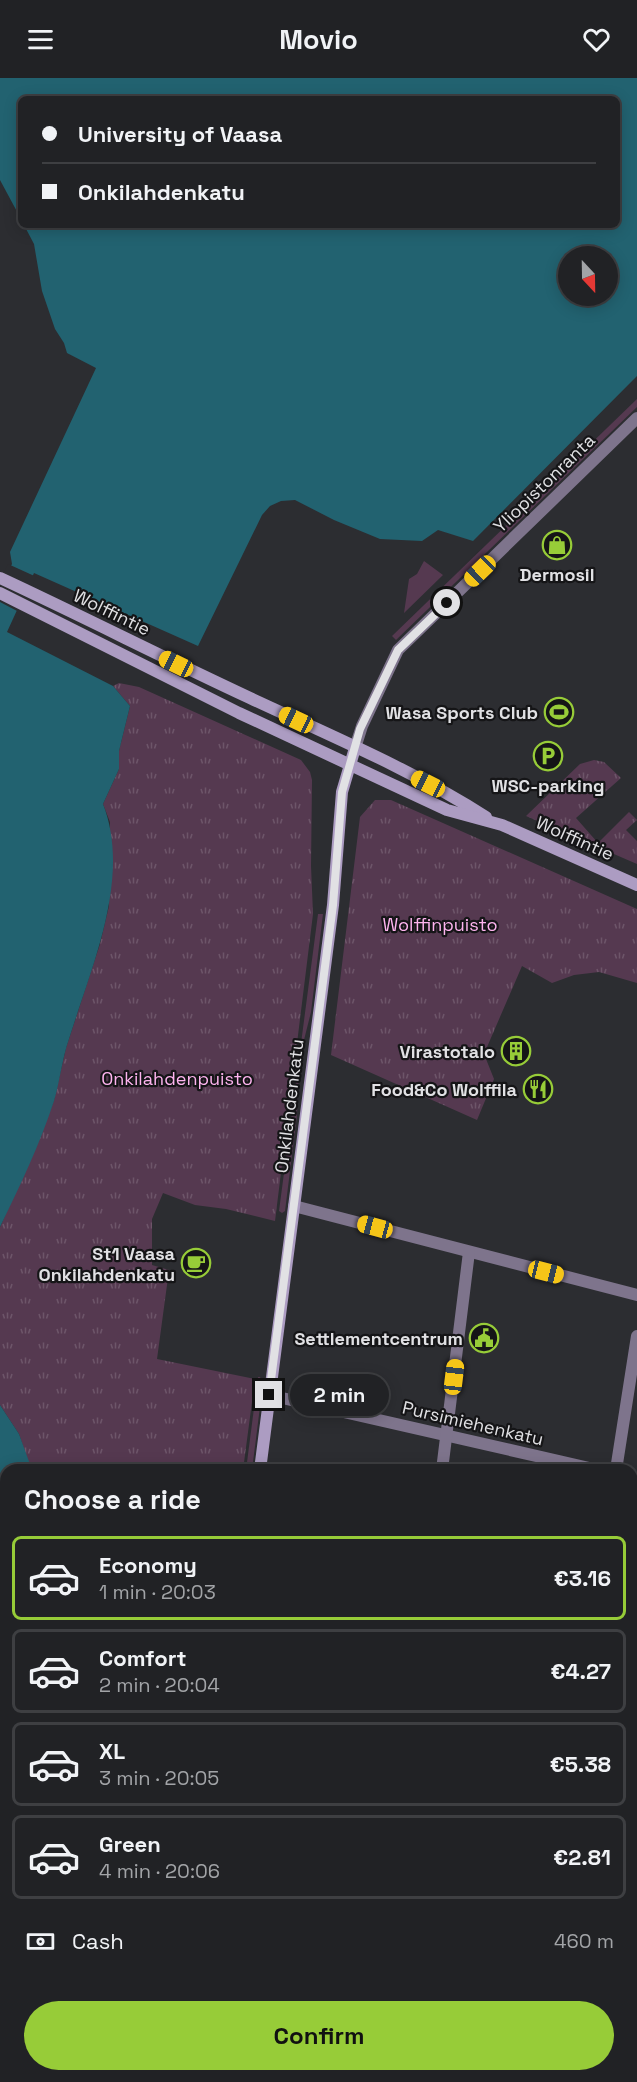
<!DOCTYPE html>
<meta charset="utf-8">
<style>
:root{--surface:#212225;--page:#2d2f32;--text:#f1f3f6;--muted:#a2a4a7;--line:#3e3f42;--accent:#97cc38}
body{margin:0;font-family:"Space Grotesk",sans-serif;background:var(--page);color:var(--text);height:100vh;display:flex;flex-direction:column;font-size:22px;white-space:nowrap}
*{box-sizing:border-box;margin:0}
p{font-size:20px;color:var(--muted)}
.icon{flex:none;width:33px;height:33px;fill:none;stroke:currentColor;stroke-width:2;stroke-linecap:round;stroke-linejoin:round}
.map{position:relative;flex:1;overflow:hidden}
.side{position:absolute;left:0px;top:1386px;width:638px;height:618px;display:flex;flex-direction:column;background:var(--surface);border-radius:18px 18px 0 0;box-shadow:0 3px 15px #0003,0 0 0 2px var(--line)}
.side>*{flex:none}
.guide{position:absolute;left:18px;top:18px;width:602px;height:132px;border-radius:9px;box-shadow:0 3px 15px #0003,0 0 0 2px var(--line);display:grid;align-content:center;height:132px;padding:0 24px;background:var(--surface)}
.needle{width:39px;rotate:158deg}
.fabs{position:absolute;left:558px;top:168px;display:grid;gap:12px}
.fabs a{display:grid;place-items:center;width:60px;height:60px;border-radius:50%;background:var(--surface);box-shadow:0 3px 15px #0003,0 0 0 2px var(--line);font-size:30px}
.end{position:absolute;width:27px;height:27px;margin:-14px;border:8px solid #e1e1e4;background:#111;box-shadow:0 0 0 3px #111}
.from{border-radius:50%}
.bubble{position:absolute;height:42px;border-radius:21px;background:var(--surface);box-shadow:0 3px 15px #0003,0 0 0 2px var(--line);font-size:20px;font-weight:700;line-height:42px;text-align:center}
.car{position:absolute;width:18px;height:36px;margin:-18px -9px;border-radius:8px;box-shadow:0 0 4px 2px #0007;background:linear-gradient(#f5c518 24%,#345 0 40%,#f5c518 0 76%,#345 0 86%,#f5c518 0)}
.guide b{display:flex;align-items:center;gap:21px;height:57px;font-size:22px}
.guide b+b{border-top:2px solid var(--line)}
.guide i{width:15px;height:15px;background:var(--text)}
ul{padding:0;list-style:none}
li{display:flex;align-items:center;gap:18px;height:84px;margin:0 12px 9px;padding:0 12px;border:3px solid var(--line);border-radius:9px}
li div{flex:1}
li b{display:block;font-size:22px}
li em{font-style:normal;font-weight:700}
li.active{border-color:var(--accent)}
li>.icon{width:54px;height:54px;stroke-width:1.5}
h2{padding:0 24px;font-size:27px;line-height:72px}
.pay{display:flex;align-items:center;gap:15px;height:66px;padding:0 24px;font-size:22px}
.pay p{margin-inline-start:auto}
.action{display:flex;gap:12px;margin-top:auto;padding:12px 24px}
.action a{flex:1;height:69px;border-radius:36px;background:var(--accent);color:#111;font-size:24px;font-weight:700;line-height:69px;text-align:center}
header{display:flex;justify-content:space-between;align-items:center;height:78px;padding:0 24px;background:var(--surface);font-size:27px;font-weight:700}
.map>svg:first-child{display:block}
.green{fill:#553950}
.forest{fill:url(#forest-firs)}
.park{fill:url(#park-tufts)}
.water{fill:#226270;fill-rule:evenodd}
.pier{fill:#2c2d31}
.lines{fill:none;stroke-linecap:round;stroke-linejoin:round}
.minor{stroke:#7e748c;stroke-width:12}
.tertiary{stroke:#7e748c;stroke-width:12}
.secondary{stroke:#ac9cc2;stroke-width:12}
.route{stroke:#e1e1e4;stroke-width:8}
.labels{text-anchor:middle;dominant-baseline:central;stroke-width:4.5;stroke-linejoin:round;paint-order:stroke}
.street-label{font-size:18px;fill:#e1e1e4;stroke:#151517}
.poi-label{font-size:18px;font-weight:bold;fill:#e1e1e4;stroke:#151517;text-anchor:end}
.park-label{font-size:18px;fill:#feb4ef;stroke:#151517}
</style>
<header><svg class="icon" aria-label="menu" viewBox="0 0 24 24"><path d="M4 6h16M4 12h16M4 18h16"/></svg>Movio<svg class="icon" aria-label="heart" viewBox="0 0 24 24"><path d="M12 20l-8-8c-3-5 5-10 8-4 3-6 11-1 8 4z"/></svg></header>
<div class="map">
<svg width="637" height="2004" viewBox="0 0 637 2004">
<defs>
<pattern id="forest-firs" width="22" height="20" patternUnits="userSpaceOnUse" patternTransform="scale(1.5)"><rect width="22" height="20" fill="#553950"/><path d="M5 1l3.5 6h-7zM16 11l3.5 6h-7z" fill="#6d5569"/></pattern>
<pattern id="park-tufts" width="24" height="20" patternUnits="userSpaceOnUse" patternTransform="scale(1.5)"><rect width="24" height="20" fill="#553950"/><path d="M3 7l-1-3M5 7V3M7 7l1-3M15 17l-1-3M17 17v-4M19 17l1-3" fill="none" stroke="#6d5569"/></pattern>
</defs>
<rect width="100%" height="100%" fill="#2c2d31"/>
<g class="green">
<path d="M 637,321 L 637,329 L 396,562 L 392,558 Z"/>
<path d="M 424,483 L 443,497 L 404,535 L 409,501 L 417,496 Z"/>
<path d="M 318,836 L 323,836 L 311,934 L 303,966 L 298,1008 L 297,1037 L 285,1133 L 282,1135 L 279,1133 Z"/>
<path d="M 258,1299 L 260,1299 L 263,1305 L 252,1392 L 246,1392 Z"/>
</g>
<g class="forest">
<path d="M 78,1998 L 120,1998 L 119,2004 L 79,2004 Z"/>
<path d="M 185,1998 L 223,1998 L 227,2004 L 190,2004 Z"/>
<path d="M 280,1998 L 339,1998 L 338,2004 L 286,2004 Z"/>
</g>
<g class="park">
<path d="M 119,605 L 139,609 L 301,682 L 310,694 L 312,702 L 311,788 L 313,836 L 275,1143 L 226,1131 L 195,1127 L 163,1115 L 152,1141 L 152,1187 L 169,1192 L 157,1281 L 255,1301 L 243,1392 L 31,1392 L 19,1356 L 0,1327 L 0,1149 L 38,1064 L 54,1022 L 66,970 L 100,866 L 109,828 L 110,744 L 103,726 L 119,691 L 119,673 L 130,628 L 113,608 Z"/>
<path d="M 594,682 L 604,684 L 621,700 L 576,740 L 598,765 L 629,734 L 637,742 L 626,752 L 637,763 L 637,786 L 526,738 L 580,686 Z"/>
<path d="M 375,722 L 391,722 L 637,831 L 637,905 L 599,894 L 574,897 L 552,905 L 522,888 L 484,976 L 494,1001 L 477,1042 L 331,977 L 360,739 Z"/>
<path d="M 6,1608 L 6,1906 L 0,1903 L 0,1616 Z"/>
<path d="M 120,1998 L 185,1998 L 190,2004 L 120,2004 Z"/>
</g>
<g class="water">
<path d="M 0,0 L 637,0 L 637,298 L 473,463 L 438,452 L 422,463 L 380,461 L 334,442 L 295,422 L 281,423 L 270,428 L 262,437 L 198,568 L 34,495 L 7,554 L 113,608 L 130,628 L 119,673 L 119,691 L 103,726 C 132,800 91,890 69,961 C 62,981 60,1003 54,1023 C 40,1066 20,1108 0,1149 L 0,509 L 12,486 L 10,474 L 96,290 L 67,275 L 64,265 L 55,251 L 42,213 L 34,166 L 24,147 L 616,147 L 616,21 L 21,21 L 21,141 L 0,102 ZM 568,178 L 608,178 L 608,218 L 568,218 Z"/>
<path d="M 0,1327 L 19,1356 L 31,1389 L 31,1392 L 6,1392 L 6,1608 L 0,1616 Z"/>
<path d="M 0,1903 L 6,1906 L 6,1998 L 78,1998 L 79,2004 L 0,2004 Z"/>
</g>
<path class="pier" d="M 8,486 L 41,501 L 36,499 L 19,534 L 0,524 L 0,502 Z"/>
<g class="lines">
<g class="minor">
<path d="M 355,670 L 362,648 L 398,572 L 637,340"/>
<path d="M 294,1128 L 637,1217"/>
<path d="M 269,1317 L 598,1392"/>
<path d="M 442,1392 L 469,1174"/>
<path d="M 616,1392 L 637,1258"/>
<path d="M 632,1400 L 637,1401"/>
<path d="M 632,1588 L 637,1589"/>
</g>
<path class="tertiary" d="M 632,1774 L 637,1774"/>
<g class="secondary">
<path d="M 0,500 C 84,539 166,581 250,620 C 329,657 413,692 486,739"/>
<path d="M 0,515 L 239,635 L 447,732 L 502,747 L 637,807"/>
<path d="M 260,1392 L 333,827 L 342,714 L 355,670"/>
<path d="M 252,1998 L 256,2004"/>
</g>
</g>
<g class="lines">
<path class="route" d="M 269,1317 L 333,827 L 342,714 L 360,651 L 398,572 L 447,525"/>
</g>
<defs>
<g id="shop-ring" transform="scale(1.5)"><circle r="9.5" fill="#151517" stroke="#97cc38" stroke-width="1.5"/><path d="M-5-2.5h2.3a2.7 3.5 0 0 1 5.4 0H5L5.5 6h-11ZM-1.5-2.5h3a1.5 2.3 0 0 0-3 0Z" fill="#97cc38"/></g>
<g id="stadium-ring" transform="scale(1.5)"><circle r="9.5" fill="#151517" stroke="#97cc38" stroke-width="1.5"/><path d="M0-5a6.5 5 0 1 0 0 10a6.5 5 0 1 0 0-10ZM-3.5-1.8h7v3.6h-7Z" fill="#97cc38"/></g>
<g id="parking-ring" transform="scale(1.5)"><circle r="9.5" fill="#151517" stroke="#97cc38" stroke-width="1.5"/><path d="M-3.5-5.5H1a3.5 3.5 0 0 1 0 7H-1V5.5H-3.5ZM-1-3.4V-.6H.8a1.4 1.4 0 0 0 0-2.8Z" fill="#97cc38"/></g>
<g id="building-ring" transform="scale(1.5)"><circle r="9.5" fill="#151517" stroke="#97cc38" stroke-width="1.5"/><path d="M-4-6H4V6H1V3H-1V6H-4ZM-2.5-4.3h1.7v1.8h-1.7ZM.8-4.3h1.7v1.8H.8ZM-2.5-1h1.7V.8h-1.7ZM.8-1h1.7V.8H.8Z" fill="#97cc38"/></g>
<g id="restaurant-ring" transform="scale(1.5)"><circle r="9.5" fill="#151517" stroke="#97cc38" stroke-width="1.5"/><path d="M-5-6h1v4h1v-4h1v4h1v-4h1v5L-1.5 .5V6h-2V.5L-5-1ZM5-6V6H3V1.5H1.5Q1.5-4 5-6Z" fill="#97cc38"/></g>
<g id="cafe-ring" transform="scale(1.5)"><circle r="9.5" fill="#151517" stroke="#97cc38" stroke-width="1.5"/><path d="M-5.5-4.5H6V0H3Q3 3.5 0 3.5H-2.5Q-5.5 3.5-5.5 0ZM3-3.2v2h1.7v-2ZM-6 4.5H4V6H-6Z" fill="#97cc38"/></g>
<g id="civic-ring" transform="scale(1.5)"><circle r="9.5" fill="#151517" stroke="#97cc38" stroke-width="1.5"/><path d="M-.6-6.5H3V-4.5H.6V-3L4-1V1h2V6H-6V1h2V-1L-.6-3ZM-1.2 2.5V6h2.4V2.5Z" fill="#97cc38"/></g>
</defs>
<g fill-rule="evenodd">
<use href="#shop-ring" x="557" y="467"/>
<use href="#stadium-ring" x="559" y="634"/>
<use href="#parking-ring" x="548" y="678"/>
<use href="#building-ring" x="516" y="973"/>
<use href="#restaurant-ring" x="538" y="1011"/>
<use href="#cafe-ring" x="196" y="1185"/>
<use href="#civic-ring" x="484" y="1260"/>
</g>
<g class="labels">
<g class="street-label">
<text transform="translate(544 405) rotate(-44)">Yliopistonranta</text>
<text transform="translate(112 534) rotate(26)">Wolffintie</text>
<text transform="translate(575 760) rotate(24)">Wolffintie</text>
<text transform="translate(289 1028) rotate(-83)">Onkilahdenkatu</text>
<text transform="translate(473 1345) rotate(13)">Pursimiehenkatu</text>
</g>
<g class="poi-label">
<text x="557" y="496" text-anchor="middle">Dermosil</text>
<text x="538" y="634">Wasa Sports Club</text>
<text x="548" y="707" text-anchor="middle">WSC-parking</text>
<text x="495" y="973">Virastotalo</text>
<text x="517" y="1011">Food&amp;Co Wolffila</text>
<text x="175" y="1175">St1 Vaasa<tspan x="175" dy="21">Onkilahdenkatu</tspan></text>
<text x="463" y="1260">Settlementcentrum</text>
</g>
<g class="park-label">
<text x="440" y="846">Wolffinpuisto</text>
<text x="177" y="1000">Onkilahdenpuisto</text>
</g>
</g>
</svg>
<div class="fabs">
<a><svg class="needle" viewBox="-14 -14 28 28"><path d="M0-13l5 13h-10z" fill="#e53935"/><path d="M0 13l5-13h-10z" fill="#a2a4a7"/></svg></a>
</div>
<i class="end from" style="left:447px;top:525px"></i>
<i class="end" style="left:269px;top:1317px"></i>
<div class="bubble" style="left:290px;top:1296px;width:99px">2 min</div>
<i class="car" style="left:480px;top:493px;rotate:226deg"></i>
<i class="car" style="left:176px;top:586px;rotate:296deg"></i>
<i class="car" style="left:296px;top:642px;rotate:295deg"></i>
<i class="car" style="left:428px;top:706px;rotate:297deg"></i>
<i class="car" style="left:375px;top:1149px;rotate:285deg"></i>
<i class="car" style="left:546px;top:1194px;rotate:104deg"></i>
<i class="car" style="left:454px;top:1299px;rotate:7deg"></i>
<div class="guide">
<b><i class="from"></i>University of Vaasa</b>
<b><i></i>Onkilahdenkatu</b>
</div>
<section class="side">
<h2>Choose a ride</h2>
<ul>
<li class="active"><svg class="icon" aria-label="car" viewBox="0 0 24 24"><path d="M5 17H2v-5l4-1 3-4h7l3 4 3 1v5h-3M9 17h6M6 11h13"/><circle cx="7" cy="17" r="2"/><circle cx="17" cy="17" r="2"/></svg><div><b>Economy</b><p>1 min · 20:03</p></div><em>€3.16</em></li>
<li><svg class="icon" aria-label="car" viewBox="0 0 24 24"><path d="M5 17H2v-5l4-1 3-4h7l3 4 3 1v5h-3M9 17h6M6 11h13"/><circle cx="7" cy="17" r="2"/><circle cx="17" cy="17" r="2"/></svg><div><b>Comfort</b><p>2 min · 20:04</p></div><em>€4.27</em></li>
<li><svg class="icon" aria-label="car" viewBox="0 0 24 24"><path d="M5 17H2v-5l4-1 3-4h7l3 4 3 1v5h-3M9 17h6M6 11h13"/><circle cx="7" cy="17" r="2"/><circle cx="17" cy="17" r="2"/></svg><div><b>XL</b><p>3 min · 20:05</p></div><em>€5.38</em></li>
<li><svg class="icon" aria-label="car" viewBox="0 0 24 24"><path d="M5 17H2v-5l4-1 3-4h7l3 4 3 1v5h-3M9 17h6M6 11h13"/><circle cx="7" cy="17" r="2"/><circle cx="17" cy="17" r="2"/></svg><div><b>Green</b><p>4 min · 20:06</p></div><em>€2.81</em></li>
</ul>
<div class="pay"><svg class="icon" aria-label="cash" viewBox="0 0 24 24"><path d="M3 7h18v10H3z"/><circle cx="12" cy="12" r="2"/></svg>Cash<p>460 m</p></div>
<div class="action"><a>Confirm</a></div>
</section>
</div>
